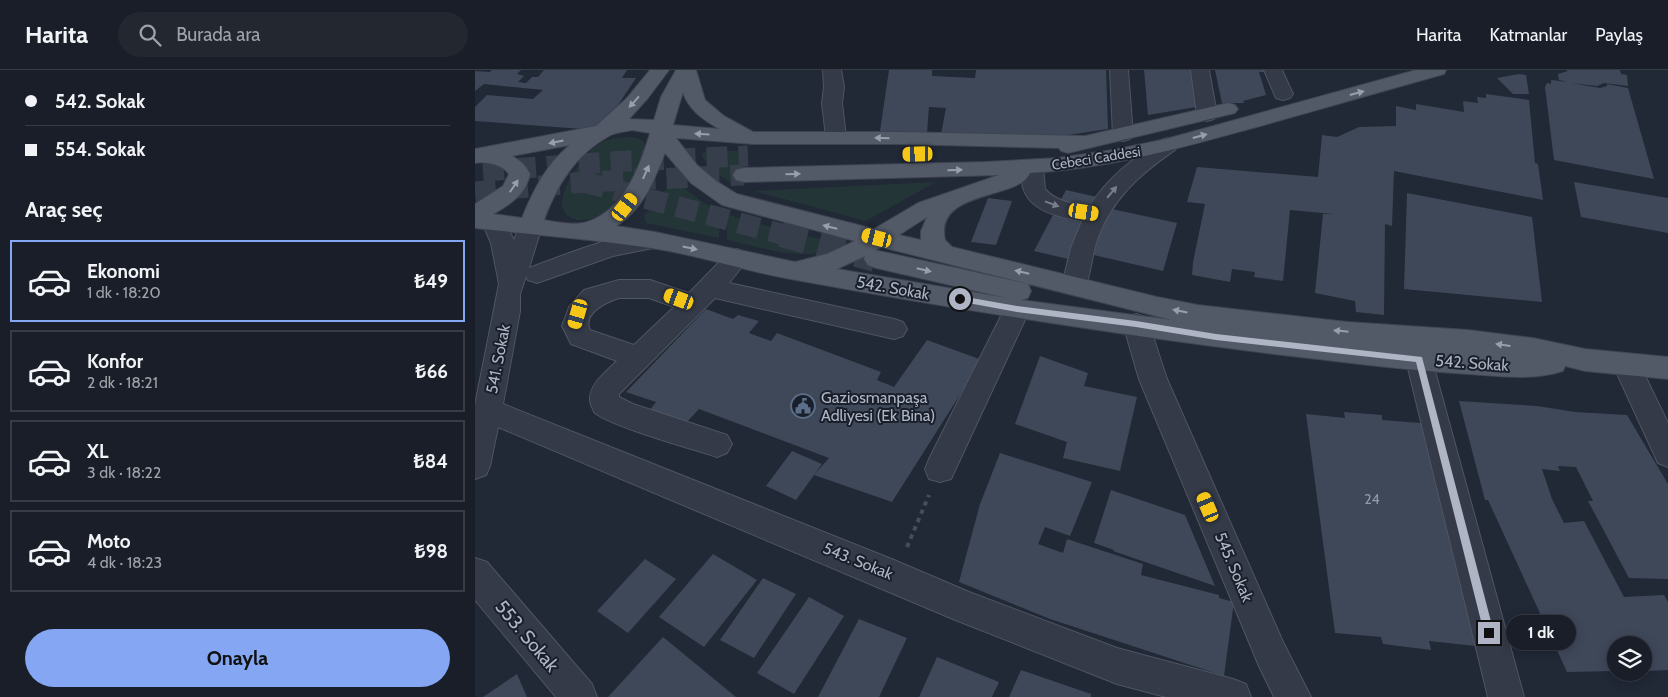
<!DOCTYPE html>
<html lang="tr">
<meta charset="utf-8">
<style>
:root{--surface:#191e28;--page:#222730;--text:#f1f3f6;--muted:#9fa2a8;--line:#373c45;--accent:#84a6f3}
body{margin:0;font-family:Cabin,sans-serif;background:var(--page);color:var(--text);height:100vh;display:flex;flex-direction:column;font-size:19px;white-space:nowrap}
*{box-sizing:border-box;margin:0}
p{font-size:16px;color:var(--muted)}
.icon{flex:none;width:28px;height:28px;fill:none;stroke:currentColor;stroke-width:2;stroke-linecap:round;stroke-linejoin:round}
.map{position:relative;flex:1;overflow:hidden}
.panel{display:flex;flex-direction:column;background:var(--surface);width:475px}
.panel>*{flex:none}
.banner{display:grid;align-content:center;height:110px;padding:0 25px;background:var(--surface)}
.tools{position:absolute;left:1132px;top:566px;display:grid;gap:10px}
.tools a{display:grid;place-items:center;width:45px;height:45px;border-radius:50%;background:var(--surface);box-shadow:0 2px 12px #0003,0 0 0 1px var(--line);font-size:25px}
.end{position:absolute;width:22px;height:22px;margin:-11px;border:6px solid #afb5c4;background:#111;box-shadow:0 0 0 2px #111}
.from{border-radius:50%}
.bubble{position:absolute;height:35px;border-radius:18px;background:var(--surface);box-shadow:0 2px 12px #0003,0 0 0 1px var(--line);font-size:16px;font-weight:700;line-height:35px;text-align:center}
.car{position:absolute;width:15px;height:30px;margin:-15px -8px;border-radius:6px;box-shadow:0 0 4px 1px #0007;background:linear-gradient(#f5c518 24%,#345 0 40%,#f5c518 0 76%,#345 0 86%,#f5c518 0)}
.banner b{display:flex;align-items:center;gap:18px;height:48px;font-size:19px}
.banner b+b{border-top:1px solid var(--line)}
.banner i{width:12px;height:12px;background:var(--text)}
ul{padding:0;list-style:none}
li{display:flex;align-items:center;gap:15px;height:82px;margin:0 10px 8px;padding:0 15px;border:2px solid var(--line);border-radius:0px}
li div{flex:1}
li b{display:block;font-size:19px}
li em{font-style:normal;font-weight:700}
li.selected{border-color:var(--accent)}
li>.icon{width:45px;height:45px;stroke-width:1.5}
h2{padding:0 25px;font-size:22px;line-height:60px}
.cta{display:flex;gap:10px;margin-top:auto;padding:10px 25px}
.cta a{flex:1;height:58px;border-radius:30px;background:var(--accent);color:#111;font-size:20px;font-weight:700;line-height:58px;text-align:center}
header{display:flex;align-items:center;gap:30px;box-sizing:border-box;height:70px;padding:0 25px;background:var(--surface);border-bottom:1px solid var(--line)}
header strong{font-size:24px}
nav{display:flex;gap:28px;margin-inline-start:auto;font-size:18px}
.search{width:350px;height:45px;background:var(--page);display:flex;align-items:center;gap:12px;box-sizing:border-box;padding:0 18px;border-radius:28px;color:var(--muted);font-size:19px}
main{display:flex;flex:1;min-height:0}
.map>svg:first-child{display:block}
.green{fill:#243538}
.building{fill:#3f4859}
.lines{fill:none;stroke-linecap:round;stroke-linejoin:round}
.major-tunnel-far1{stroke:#363d4b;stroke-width:21;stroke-dasharray:21 11;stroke-linecap:butt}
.major-tunnel{stroke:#363d4b;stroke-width:26;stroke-dasharray:26 13;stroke-linecap:butt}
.minor-casing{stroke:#4f5562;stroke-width:2}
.major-casing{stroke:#3e4451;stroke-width:2}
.path{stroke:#405155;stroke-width:4;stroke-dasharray:4.5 4.5;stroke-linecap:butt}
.minor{fill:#343a47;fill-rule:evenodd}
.major{fill:#525967;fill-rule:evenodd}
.oneway{fill:#989ead}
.oneway2{fill:#787e8c}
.route{fill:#afb5c4}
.labels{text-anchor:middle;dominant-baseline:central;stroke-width:4;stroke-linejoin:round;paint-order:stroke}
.far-street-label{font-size:14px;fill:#afb5c4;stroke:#1a202b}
.number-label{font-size:14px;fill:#939aa9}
.street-label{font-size:16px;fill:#afb5c4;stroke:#1a202b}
.poi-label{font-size:16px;fill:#afb5c4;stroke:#1a202b;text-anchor:start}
.near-street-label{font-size:19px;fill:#afb5c4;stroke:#1a202b}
</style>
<header>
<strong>Harita</strong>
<div class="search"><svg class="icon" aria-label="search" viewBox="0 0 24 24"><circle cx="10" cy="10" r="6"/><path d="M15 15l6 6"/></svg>Burada ara</div>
<nav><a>Harita</a><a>Katmanlar</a><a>Paylaş</a></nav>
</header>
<main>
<section class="panel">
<div class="banner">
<b><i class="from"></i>542. Sokak</b>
<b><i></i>554. Sokak</b>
</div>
<h2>Araç seç</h2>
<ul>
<li class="selected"><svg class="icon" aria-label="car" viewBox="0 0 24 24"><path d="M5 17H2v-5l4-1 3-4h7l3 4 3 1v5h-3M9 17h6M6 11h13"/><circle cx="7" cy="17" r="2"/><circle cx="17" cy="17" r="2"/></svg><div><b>Ekonomi</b><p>1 dk · 18:20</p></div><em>₺49</em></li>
<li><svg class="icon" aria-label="car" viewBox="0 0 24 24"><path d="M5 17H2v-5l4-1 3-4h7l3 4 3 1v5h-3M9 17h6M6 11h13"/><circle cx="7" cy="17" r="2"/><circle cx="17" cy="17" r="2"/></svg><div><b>Konfor</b><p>2 dk · 18:21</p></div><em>₺66</em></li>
<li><svg class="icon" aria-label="car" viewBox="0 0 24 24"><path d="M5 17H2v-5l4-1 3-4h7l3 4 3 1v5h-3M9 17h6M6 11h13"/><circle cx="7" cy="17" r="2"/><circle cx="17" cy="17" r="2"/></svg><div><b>XL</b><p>3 dk · 18:22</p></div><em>₺84</em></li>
<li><svg class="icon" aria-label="car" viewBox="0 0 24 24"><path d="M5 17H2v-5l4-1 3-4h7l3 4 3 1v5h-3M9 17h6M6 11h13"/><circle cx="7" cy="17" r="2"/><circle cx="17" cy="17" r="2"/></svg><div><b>Moto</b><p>4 dk · 18:23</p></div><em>₺98</em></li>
</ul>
<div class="cta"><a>Onayla</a></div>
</section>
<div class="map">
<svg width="1193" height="627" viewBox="0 0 1193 627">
<rect width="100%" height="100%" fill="#212836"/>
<g class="green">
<path d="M 156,67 L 165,69 L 173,76 C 168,87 165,102 158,113 C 148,131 124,153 101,150 C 98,149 94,146 91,145 C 89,141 87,138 87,134 C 87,116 110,81 126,73 C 135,68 146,67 156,67 Z"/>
<path d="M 232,81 L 273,81 L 262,116 C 249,109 232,98 226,84 Z"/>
<path d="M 201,112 L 229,133 L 245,141 L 244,168 L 171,153 L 169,146 L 196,113 Z"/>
<path d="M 461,112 L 391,151 L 279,121 Z"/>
<path d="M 252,144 L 272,151 L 364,174 C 339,196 282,176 252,170 Z"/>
</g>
<g class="building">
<path d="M 17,0 L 46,0 L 42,4 L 49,6 L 43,12 L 51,13 L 57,7 L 63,7 L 69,0 L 152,0 L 147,8 L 161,8 L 143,35 L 121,60 L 0,51 L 0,37 L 12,25 L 58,29 L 68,20 L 9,14 L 0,21 L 0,1 L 15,2 Z"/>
<path d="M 414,0 L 457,0 L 457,6 L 500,8 L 501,0 L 631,0 L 633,59 L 580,67 L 580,65 L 466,64 L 471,38 L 454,37 L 452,63 L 408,63 L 405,61 Z"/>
<path d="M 669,0 L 721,0 L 728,36 L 673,45 Z"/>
<path d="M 740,0 L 797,0 L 798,2 L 784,2 L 791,25 L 768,31 L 769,33 L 747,33 Z"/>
<path d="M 1091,0 L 1145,0 L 1146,4 L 1152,5 L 1153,16 L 1129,13 L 1122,16 L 1096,13 L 1125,18 L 1132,16 L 1132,14 L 1153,18 L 1179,109 L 1079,90 L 1070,17 L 1072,13 L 1076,14 L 1076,10 L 1093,12 L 1084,10 L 1083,4 L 1093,1 Z"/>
<path d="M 1044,4 L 1051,5 L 1054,24 L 1038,24 L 1022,8 Z"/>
<path d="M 1011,24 L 1054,30 L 1060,93 L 1063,94 L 1068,130 L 919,101 L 917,156 L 910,154 L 909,245 L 881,242 L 880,231 L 840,223 L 848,144 L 858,144 L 815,140 L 808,211 L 779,207 L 780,202 L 757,199 L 755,212 L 717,205 L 718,192 L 730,134 L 712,132 L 722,97 L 843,107 L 847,65 L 862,67 L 884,57 L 921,56 L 921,36 L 941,40 L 941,34 L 989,42 L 988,31 L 1003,33 L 1002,27 L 1011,28 Z"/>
<path d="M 1099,112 L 1193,128 L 1193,163 L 1106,147 Z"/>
<path d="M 591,120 L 622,127 L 618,135 L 702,153 L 688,201 L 597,180 L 593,189 L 559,181 Z"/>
<path d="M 932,123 L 1057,147 L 1067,232 L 929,219 Z"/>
<path d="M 513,128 L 537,131 L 521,175 L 496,172 Z"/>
<path d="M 231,239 L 258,249 L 263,245 L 284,251 L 274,263 L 296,271 L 302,263 L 406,302 L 402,310 L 419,317 L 452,270 L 507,290 L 417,432 L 339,405 L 354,388 L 224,339 L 210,354 L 174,341 L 181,332 L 151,322 Z"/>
<path d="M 565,286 L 613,303 L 609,316 L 662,327 L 645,401 L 588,388 L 592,372 L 540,354 Z"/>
<path d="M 984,331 L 1062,336 L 1100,342 L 1152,345 L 1193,414 L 1193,509 L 1154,508 L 1113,431 L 1118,431 L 1101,397 L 1083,396 L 1085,401 L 1067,399 L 1077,429 L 1089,453 L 1109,451 L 1149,527 L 1189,525 L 1193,532 L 1193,600 L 1169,601 L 1169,575 L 1141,575 L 1141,601 L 1092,602 L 1013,430 L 1010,430 Z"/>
<path d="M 869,342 L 907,345 L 907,350 L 946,353 L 1001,576 L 954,571 L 956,580 L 908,574 L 906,567 L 860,563 L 831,344 L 870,348 Z"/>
<path d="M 317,381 L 347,394 L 321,430 L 291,416 Z"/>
<path d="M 525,383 L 617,412 L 595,466 L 570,457 L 563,474 L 588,483 L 592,469 L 668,494 L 666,505 L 744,525 L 744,528 L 759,532 L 749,606 L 575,549 L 484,512 L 505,434 Z"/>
<path d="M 636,420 L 710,445 L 740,516 L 638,481 L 639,480 L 619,473 Z"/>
<path d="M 238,484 L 282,510 L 229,577 L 184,547 Z"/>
<path d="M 170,489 L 201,509 L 153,563 L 122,541 Z"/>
<path d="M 288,508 L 321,524 L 279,588 L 245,570 Z"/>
<path d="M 334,527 L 369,546 L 319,624 L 282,603 Z"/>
<path d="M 384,549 L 432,568 L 404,627 L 343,627 Z"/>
<path d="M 188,567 L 261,627 L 133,627 Z"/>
<path d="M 462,587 L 524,612 L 517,627 L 444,627 Z"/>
<path d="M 546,600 L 616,624 L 616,627 L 534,627 Z"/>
<path d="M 42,604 L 52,627 L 8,627 Z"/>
</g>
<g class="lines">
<g class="major-tunnel-far1">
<path d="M 8,101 L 151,91 L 273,86"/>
<path d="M 109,112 L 310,165"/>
<path d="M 0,122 L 109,112 L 269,105"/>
</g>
<path class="major-tunnel" d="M 306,164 L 400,189"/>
<g class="minor-casing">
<g id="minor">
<path d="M 348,0 L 366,0 L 369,17 L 367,33 L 371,67 L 368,72 L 361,73 L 354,72 L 351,67 L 347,33 L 349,17 Z"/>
<path d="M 635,0 L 653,0 L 658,65 L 655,69 L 648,71 L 641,69 L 638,65 Z"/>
<path d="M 716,0 L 734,0 L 742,45 L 739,49 L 732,51 L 725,49 L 722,45 Z"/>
<path d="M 789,0 L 807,0 L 818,24 L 815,28 L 808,30 L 801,28 Z"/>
<path d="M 693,68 L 700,70 L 703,75 L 700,80 C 665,104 635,130 621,173 C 616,189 616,207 608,222 L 599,224 L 590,222 L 587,215 L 596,178 L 607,151 C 583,147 549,140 547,111 C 546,104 546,98 549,92 L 557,90 L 565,92 L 568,97 L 570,119 C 581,132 599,134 615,136 C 632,108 659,88 686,70 Z"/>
<path d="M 18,144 L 26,146 L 39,170 L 47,150 L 55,148 L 63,150 L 67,156 L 54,198 C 84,187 159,156 188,164 L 192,170 L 188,176 L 138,186 L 62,213 L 53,210 L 51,206 L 45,224 L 45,241 L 28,334 L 419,490 L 494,522 L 642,578 L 758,609 L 771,614 L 776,627 L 691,627 L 642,614 L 478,549 L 23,357 L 15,396 L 11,405 L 0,409 L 0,335 L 24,214 L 16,173 L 7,152 L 10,146 Z"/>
<path d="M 262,179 L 270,182 L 274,188 L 254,213 L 419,249 L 428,252 L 432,259 L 428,266 L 419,269 L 240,228 L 144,324 L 144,327 L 158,334 L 252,365 L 257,374 L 252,383 L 242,387 C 218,379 134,356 119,342 C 119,341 116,335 116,335 C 110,317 131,302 142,291 L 96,274 L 87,256 L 94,237 L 109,220 L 144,210 L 175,210 L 214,223 L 254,182 ZM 144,228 L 174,228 L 199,237 L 159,275 L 115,260 C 107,243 132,232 144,228 Z"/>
<path d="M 542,229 L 551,232 L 555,239 L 476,409 L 465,412 L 454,409 L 450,399 L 454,389 L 533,232 Z"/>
<path d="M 661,244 L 670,247 L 674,254 L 692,309 L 808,572 L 836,627 L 799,627 L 784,596 L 664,309 L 648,254 L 652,247 Z"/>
<path d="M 944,279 L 953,282 L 957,290 L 1049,627 L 1013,627 L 931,290 L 935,282 Z"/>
<path d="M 1151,284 L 1161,287 L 1193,353 L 1193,397 L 1183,393 L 1138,295 L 1141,287 Z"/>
<path d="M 0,488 L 12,492 L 117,614 L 122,627 L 81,627 L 0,530 Z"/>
</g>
</g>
<g class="major-casing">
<path id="major" d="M 175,0 L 194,0 L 173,28 L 154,49 L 179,50 L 186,27 L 201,0 L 221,0 L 230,30 L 249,46 L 278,62 L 424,62 L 610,66 L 753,33 L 760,35 L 763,39 L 760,43 L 593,83 L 586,81 L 584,78 L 424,74 L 278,74 L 201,68 L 222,95 L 241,111 L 262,124 L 399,159 L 443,133 L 524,105 L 269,112 L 261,110 L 258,105 L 261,100 L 269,98 L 510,92 L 583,88 L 638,80 L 691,69 L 941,0 L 971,0 L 969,4 C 905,22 842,40 778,58 C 705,78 632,99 555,103 C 545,130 459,119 470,170 L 477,177 L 682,227 L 723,235 L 873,252 L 993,260 L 1058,268 L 1110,279 L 1193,287 L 1193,309 L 1110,301 L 1090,296 L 1088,301 C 1058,311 1024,306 994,304 C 946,301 899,296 851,290 C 674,270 497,242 321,210 C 272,202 225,185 176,178 C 117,169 59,165 0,158 L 0,134 L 28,116 L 34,104 C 27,94 11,91 0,93 L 0,79 L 121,56 L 152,28 ZM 208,22 C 213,39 229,51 245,59 L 198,55 ZM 157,60 L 175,63 C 165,97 149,140 112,152 C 100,156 81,152 69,150 C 82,115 100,85 134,66 C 141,62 150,62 157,60 ZM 95,75 C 72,93 58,121 47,148 L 18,144 C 35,135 51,124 55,104 C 50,95 46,91 37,86 ZM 190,83 L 216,113 L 247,135 L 380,171 L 352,184 L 320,192 L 180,162 L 141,156 C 167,141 179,111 190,83 ZM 452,147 L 446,161 L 446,170 L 424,165 ZM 406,177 L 697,250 L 546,230 L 553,228 L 556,221 L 553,214 L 400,180 ZM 390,186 L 389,189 L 393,195 L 401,198 L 532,228 L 362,199 Z"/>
</g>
<path class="path" d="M 432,477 L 454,425"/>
<use href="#minor" class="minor"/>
<use href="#major" class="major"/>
</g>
<defs><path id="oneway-solid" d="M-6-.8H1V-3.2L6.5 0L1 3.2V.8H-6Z" transform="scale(1.25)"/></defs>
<g class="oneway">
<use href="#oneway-solid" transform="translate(882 23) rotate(-15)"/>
<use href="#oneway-solid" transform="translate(159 32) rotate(132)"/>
<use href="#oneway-solid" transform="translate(227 64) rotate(-176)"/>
<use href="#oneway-solid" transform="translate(725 66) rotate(-15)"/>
<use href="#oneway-solid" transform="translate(407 68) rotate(-179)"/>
<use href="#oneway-solid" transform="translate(81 72) rotate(169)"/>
<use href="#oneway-solid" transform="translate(480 100) rotate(-1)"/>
<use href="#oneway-solid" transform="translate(171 102) rotate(-66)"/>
<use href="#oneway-solid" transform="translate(318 104) rotate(-2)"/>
<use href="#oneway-solid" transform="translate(39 116) rotate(-56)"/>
<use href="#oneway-solid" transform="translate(355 157) rotate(-166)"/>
<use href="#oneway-solid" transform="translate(215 178) rotate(12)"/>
<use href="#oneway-solid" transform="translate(449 200) rotate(13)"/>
<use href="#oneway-solid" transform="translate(547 202) rotate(-167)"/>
<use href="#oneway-solid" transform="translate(705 241) rotate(-169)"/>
<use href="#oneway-solid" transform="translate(866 261) rotate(-174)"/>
<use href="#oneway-solid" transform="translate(1028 275) rotate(-172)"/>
</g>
<g class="oneway2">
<use href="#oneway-solid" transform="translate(637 122) rotate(-50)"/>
<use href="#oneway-solid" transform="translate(577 134) rotate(20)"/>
</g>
<path class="route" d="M 485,226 L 542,236 L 661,251 L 741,264 L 947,287 L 1019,563 L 1018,567 L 1014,568 L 1009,563 L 941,292 L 741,270 L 661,257 L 542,242 L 482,231 L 482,227 Z"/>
<defs>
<g id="civic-ring" transform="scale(1.25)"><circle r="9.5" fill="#1a202b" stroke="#5c6f8a" stroke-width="1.5"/><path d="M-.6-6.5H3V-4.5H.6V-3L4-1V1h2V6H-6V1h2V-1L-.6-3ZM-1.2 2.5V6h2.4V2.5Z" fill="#5c6f8a"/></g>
</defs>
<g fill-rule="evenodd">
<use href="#civic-ring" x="328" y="336"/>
</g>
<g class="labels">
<g class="far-street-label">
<text transform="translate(621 88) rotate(-9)">Cebeci Caddesi</text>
</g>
<g class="number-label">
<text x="897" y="429">24</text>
</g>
<g class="street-label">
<text transform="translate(418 218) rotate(10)">542. Sokak</text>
<text transform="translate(23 289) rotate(-79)">541. Sokak</text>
<text transform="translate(997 293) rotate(4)">542. Sokak</text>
<text transform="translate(383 491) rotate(22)">543. Sokak</text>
<text transform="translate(759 497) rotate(67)">545. Sokak</text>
</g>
<g class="poi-label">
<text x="346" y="327">Gaziosmanpaşa<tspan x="346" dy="18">Adliyesi (Ek Bina)</tspan></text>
</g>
<g class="near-street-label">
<text transform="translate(52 566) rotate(50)">553. Sokak</text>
</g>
</g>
</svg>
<div class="tools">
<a><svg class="icon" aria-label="layers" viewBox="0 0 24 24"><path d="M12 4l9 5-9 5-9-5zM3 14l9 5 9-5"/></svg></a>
</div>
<i class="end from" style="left:485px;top:229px"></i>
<i class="end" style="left:1014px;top:563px"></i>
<div class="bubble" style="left:1031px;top:545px;width:70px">1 dk</div>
<i class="car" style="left:443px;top:84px;rotate:269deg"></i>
<i class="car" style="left:150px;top:137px;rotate:39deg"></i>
<i class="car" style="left:609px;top:142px;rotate:99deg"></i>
<i class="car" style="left:402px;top:168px;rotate:284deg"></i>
<i class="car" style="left:204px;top:229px;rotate:290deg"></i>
<i class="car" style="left:103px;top:244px;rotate:196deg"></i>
<i class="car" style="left:733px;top:437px;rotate:337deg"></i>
</div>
</main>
